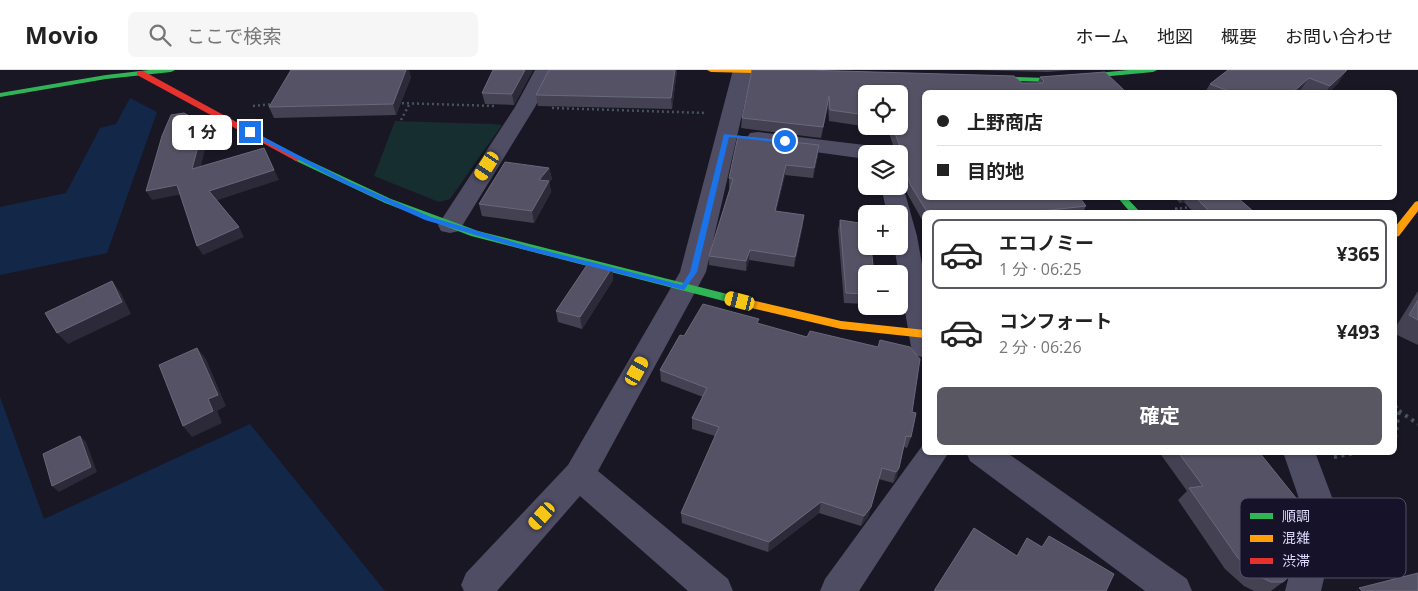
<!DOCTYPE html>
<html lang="ja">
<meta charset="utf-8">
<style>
:root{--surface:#fff;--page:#f6f6f6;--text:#222;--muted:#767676;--line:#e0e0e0;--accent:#585762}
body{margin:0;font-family:"Open Sans","Noto Sans JP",sans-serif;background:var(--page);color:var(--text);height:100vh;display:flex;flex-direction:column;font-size:19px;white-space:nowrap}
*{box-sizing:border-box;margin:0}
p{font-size:16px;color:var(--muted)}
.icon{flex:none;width:28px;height:28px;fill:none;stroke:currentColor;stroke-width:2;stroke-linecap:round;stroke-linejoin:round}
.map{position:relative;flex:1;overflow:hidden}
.side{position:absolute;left:922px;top:140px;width:475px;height:245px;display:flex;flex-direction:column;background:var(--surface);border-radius:8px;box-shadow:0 1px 4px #0004}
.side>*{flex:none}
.banner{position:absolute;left:922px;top:20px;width:475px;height:110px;border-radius:8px;box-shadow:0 1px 4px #0004;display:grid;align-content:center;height:110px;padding:0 15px;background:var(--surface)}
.buttons{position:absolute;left:858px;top:15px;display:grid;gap:10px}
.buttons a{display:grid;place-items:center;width:50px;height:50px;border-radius:8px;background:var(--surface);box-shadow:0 1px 4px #0004;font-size:25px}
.end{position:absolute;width:22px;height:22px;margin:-11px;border:6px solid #1a73e8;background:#fff;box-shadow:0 0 0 2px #fff}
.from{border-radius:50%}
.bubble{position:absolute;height:35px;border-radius:8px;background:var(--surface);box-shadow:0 1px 4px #0004;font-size:16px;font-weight:700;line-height:35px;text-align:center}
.car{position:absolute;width:15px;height:30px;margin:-15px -8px;border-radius:6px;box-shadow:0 0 4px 1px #0007;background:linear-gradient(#f5c518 24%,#345 0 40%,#f5c518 0 76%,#345 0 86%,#f5c518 0)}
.banner b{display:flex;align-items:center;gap:18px;height:48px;font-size:19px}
.banner b+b{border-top:1px solid var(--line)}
.banner i{width:12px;height:12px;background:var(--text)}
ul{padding:9px 0 0;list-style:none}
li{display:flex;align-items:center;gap:15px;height:70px;margin:0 10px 8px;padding:0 5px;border:2px solid transparent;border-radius:8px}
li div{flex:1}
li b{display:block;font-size:19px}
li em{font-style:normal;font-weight:700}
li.current{border-color:var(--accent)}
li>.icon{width:45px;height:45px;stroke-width:1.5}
.button{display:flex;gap:10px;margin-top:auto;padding:10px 15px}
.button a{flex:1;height:58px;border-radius:8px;background:var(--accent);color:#fff;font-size:20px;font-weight:700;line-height:58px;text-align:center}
header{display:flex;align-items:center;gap:30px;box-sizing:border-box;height:70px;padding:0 25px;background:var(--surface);border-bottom:1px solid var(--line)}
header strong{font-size:24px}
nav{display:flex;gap:28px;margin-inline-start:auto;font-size:18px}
.search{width:350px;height:45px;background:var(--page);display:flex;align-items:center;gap:12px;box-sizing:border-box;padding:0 18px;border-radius:8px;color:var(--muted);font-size:19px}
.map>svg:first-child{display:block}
.green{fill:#162e2f}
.water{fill:#132749}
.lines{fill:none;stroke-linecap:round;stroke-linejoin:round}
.path-far2{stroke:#475360;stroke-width:2.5;stroke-dasharray:2 3;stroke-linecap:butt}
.path-far1{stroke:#475360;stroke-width:3;stroke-dasharray:2.5 4;stroke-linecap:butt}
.path{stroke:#475360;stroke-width:4;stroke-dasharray:3 4.5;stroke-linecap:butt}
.street{fill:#4e4d64;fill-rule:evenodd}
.fast{fill:#30b455;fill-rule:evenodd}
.slow{fill:#ff9f0a;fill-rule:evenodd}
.jam{fill:#e5322d;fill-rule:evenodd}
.wall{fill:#444252;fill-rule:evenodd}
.shaded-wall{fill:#2c2a38}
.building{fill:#545264;stroke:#6a687c}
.route{fill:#1a73e8}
.key{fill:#151229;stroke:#524f69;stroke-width:1}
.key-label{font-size:14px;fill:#dfdcfd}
</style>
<header>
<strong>Movio</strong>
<div class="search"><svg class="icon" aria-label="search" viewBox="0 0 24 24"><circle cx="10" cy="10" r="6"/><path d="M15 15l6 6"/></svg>ここで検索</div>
<nav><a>ホーム</a><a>地図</a><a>概要</a><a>お問い合わせ</a></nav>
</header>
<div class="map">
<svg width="1418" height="521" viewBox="0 0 1418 521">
<rect width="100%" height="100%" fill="#191724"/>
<path class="green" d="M 395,51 L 492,54 L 502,55 L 450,129 L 439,132 L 374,106 Z"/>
<g class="water">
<path d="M 130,28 L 157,42 L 107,183 L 0,205 L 0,137 L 66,123 L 100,58 L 116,54 Z"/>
<path d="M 0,327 L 44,449 L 250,354 L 385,521 L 0,521 Z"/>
</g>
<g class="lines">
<g class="path-far2">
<path d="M 397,33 L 496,36"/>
<path d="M 253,36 L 274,34"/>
<path d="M 552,38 L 706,43"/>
<path d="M 401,50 L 410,33"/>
<path d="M 1175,139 L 1192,137"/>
</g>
<path class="path-far1" d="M 1175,139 L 1178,139"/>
<g class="path">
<path d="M 1395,336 L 1399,341 L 1395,369"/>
<path d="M 1399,341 L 1418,354"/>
<path d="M 1334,387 L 1361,382"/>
</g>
<g class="street">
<path d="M 535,0 L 555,0 L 535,37 L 459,161 L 450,163 L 441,161 L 438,155 L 515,37 Z"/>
<path d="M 733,0 L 752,1 L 706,202 L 598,401 L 728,509 L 733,521 L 688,521 L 580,426 L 497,521 L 464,521 L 461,515 L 466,503 L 568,395 L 680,202 Z"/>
<path d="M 758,62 L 881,77 L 889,79 L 892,84 L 866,84 L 866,89 L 750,73 L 747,68 L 750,63 Z"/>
<path d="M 899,111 L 903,116 L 917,166 L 925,211 L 925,288 L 915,285 L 911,277 L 894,176 L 899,176 L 899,144 L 887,144 L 881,116 L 899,116 Z"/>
<path d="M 925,372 L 925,382 L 949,382 L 859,521 L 820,521 L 825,509 Z"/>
<path d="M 966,382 L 1006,382 L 1187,509 L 1192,521 L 1145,521 L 970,391 Z"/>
<path d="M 1283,382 L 1315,382 L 1339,446 L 1321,521 L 1285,521 L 1305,446 Z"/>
</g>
<g class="fast">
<path d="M 149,0 L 175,0 L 171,2 L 106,9 L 0,27 L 0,23 L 106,5 Z"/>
<path d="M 1128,0 L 1157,0 L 1153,2 L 1048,12 L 980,10 L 976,8 L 980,6 L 1048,8 Z"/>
<path d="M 297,85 L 391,129 L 478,161 L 747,229 L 752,233 L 747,237 L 471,166 L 385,133 L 294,90 L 292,88 Z"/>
<path d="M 1118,128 L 1127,128 L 1140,142 L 1130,142 Z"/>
</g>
<g class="slow">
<path d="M 707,0 L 791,0 L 794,2 L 790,4 L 711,2 Z"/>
<path d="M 1418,131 L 1418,141 L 1399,166 L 1395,167 L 1395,157 L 1415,132 Z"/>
<path d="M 747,229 L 841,251 L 925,260 L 925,268 L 841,259 L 743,236 L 742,233 L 743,230 Z"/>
</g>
<path class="jam" d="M 137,1 L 143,1 L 302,88 L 297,91 L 294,90 L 137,5 Z"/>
</g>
<g class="wall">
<path d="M 493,0 L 533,0 L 514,35 L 485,34 L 482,23 Z"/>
<path d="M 677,0 L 672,39 L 538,36 L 536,25 Z"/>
<path d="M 752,0 L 1022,13 L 1038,13 L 1040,7 L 1126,22 L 925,22 L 1086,136 L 1083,142 L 925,142 L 925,155 L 908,125 L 904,115 L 899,108 L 899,84 L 896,84 L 888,60 L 829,51 L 828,36 L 821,68 L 741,58 L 742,48 ZM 866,24 L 899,56 L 866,56 Z"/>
<path d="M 974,0 L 1071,0 L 1048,2 Z"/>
<path d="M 1228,0 L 1339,12 L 1329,22 L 1303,22 L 1300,21 L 1299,22 L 1205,22 L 1210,14 Z"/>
<path d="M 411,7 L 396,45 L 274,48 L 269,37 Z"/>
<path d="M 818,85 L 813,108 L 785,105 L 776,141 L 803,155 L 794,197 L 749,190 L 746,201 L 709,195 L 709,186 L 730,118 L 729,118 L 729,108 Z"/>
<path d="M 549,98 L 552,109 L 549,112 L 551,122 L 534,153 L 482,146 L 479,134 Z"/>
<path d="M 1175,128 L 1238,128 L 1254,142 L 1193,142 L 1184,132 L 1180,133 Z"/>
<path d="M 840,150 L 866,204 L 866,234 L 844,233 L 838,160 Z"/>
<path d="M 612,198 L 613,210 L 582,259 L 558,252 L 556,241 Z"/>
<path d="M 1418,221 L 1418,275 L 1395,264 L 1395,258 Z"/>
<path d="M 759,254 L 912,342 L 911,367 L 907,378 L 904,377 L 899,398 L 896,409 L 893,413 L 879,409 L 868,447 L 861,456 L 819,443 L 768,482 L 682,453 L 681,443 L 715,366 L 692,359 L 692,348 L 703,327 L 661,311 L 660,300 L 684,266 Z"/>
<path d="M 1159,382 L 1259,382 L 1292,476 L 1289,478 L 1283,512 L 1271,521 L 1254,521 L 1244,516 L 1225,499 L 1178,430 L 1187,421 Z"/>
</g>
<g class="shaded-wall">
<path d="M 406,0 L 409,0 L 411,7 L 396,45 L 393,34 Z"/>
<path d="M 525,0 L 533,0 L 514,35 L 512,24 Z"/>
<path d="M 675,0 L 677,0 L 672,39 L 671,28 Z"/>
<path d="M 1347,0 L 1339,12 L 1329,22 L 1326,22 L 1330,16 Z"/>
<path d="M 1309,8 L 1299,22 L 1293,22 Z"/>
<path d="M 829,26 L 828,36 L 821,68 L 823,57 Z"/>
<path d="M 204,54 L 209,63 L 198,108 L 192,99 Z"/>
<path d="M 819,75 L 818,85 L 813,108 L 814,98 Z"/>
<path d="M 264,78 L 279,110 L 215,131 L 209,121 Z"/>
<path d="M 786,95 L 785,105 L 774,150 L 775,141 Z"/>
<path d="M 549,98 L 552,109 L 549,112 L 551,122 L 534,153 L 532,141 L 539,110 Z"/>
<path d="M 177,115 L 183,124 L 152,130 L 146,121 Z"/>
<path d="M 1183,128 L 1186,128 L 1184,132 L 1180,133 Z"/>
<path d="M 804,145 L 803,155 L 794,197 L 795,187 Z"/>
<path d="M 239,157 L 244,167 L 203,185 L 197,176 Z"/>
<path d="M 750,180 L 749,190 L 746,201 L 746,191 Z"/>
<path d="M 612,198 L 613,210 L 582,259 L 580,247 Z"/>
<path d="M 112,211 L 121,223 L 131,244 L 68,274 L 57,263 Z"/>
<path d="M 197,278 L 206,289 L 226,336 L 217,341 L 222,353 L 192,367 L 183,356 Z"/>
<path d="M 80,366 L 86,372 L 97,402 L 59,422 L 52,416 Z"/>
<path d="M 899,398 L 896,409 L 893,413 L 896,402 Z"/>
<path d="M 821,432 L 819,443 L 768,482 L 769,472 Z"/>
<path d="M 871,437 L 868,447 L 861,456 L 864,446 Z"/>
<path d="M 1306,464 L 1292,476 L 1275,488 L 1289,476 Z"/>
</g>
<g class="building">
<path d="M 291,0 L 406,0 L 393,34 L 269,37 Z"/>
<path d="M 493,0 L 525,0 L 512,24 L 482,23 Z"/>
<path d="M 549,0 L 675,0 L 671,28 L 536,25 Z"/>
<path d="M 752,0 L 805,0 L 1014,6 L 1022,13 L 1042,13 L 1044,11 L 1040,7 L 1105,2 L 1126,22 L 925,22 L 925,128 L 1080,128 L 1086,136 L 1042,141 L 1042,142 L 927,142 L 910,114 L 907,104 L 899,94 L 899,92 L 906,91 L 892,56 L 899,56 L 899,24 L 866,24 L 866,45 L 830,40 L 829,26 L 823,57 L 742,48 Z"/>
<path d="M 1228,0 L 1347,0 L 1330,16 L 1309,8 L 1293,22 L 1231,22 L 1210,14 Z"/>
<path d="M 184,43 L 204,54 L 192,99 L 264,78 L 274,100 L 209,121 L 239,157 L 197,176 L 177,115 L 146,121 L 162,66 L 171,45 Z"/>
<path d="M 738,66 L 819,75 L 814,98 L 786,95 L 775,141 L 804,145 L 795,187 L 750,180 L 746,191 L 709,186 L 733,109 L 729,108 Z"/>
<path d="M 505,92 L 549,98 L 539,110 L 549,111 L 532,141 L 479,134 Z"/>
<path d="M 1196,128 L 1238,128 L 1254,142 L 1210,142 Z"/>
<path d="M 840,150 L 866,154 L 866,176 L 871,176 L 874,204 L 866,204 L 866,224 L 846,223 Z"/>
<path d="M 589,192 L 612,198 L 580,247 L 556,241 Z"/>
<path d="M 112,211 L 122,232 L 57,263 L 45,243 Z"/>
<path d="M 1418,230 L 1418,250 L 1409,245 Z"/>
<path d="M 703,234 L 759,249 L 757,253 L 807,267 L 810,261 L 878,277 L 880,270 L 910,277 L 920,289 L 912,342 L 916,343 L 911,367 L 906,366 L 899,398 L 896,402 L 882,398 L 871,437 L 864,446 L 821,432 L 769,472 L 681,443 L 719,357 L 692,348 L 707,318 L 660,300 L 680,265 L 684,266 Z"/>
<path d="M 197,278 L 218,325 L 208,329 L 213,341 L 183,356 L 159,295 Z"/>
<path d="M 80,366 L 91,397 L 52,416 L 43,384 Z"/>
<path d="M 1178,382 L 1259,382 L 1308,443 L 1311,455 L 1306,464 L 1289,476 L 1293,503 L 1283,512 L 1271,512 L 1257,505 L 1238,488 L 1189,418 L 1203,416 Z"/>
<path d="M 974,458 L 1017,486 L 1027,468 L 1042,477 L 1049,466 L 1114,504 L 1106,521 L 934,521 Z"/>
<path d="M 1418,503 L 1418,521 L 1362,521 L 1359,518 Z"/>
</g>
<path class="route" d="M 250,60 L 350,112 L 431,147 L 527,176 L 682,215 L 690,202 L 724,64 L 788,71 L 785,73 L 729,67 L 697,202 L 684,220 L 526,180 L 425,150 L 345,114 L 248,63 Z"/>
<rect x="1240" y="428" width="166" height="80" rx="8" class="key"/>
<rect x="1250" y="443" width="23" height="6" fill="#30b455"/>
<rect x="1250" y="465" width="23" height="7" fill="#ff9f0a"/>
<rect x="1250" y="488" width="23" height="6" fill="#e5322d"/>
<g class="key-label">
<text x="1282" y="451">順調</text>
<text x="1282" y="473">混雑</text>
<text x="1282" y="496">渋滞</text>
</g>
</svg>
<div class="buttons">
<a><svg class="icon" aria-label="locate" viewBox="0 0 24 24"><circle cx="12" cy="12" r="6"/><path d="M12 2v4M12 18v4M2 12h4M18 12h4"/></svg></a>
<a><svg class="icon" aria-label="layers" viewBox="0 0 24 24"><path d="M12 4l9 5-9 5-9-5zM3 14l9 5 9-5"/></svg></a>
<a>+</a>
<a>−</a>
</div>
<i class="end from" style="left:785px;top:71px"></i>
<i class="end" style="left:250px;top:62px"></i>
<div class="bubble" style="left:172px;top:45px;width:60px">1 分</div>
<i class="car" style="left:487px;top:96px;rotate:213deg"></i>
<i class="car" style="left:740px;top:231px;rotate:284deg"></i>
<i class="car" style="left:637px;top:301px;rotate:29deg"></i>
<i class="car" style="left:542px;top:446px;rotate:222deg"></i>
<div class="banner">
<b><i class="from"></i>上野商店</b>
<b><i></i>目的地</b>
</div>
<section class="side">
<ul>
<li class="current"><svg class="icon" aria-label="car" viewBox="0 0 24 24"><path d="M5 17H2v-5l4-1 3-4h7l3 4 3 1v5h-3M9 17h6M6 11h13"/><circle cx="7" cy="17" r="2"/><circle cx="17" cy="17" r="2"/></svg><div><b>エコノミー</b><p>1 分 · 06:25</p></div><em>¥365</em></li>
<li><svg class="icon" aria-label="car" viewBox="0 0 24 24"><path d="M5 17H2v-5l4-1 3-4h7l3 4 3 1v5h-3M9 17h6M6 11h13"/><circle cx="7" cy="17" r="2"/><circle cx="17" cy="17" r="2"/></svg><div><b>コンフォート</b><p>2 分 · 06:26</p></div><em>¥493</em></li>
</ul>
<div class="button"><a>確定</a></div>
</section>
</div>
